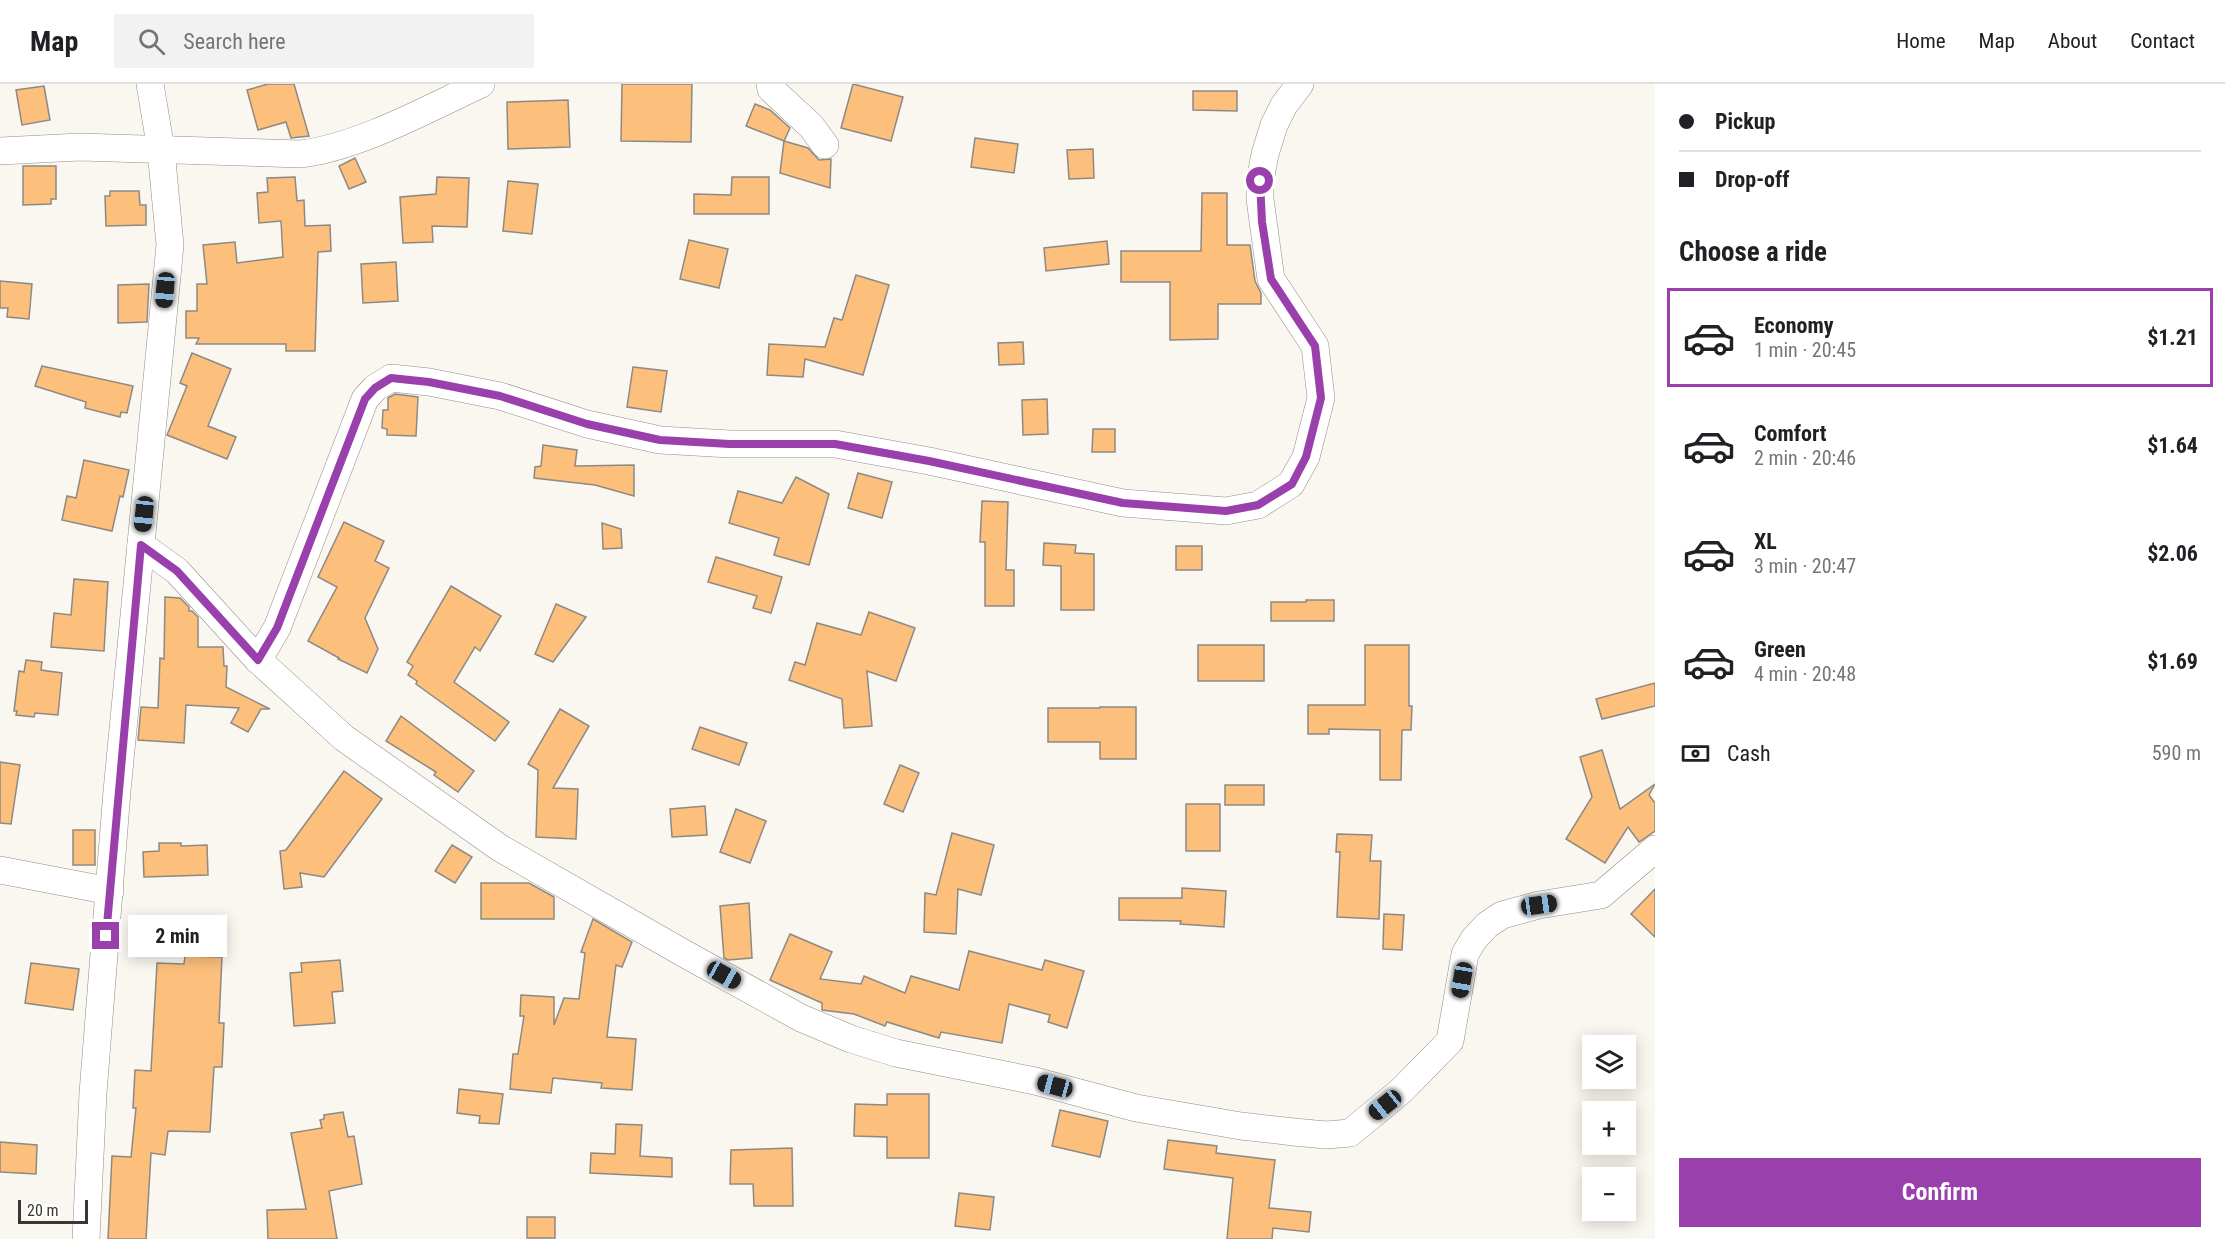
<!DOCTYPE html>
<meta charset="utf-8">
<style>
:root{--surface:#fff;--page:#f2f2f2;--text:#202124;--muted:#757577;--line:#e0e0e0;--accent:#9940ac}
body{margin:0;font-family:"Roboto Condensed",sans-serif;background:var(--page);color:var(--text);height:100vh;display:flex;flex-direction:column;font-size:22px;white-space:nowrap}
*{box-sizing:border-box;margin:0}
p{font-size:20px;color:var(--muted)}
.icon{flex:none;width:33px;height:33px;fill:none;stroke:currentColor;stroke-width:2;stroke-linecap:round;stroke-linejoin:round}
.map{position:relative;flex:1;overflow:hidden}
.drawer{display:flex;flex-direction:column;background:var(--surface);width:570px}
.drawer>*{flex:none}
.guide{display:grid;align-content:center;height:132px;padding:0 24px;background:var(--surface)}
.fabs{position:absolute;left:1582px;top:951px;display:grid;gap:12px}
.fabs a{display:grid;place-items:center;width:54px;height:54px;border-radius:0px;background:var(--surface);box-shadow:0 3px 15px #0003;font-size:30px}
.scale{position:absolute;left:18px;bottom:15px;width:70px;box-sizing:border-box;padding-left:6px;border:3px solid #383734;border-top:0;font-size:16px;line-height:21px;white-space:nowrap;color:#383734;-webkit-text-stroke:4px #fff;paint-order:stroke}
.end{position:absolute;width:27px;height:27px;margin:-14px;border:8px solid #9940ac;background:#fff;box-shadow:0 0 0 3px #fff}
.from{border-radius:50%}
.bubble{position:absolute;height:42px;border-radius:0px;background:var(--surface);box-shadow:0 3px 15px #0003;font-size:20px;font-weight:700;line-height:42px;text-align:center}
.car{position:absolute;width:18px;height:36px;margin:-18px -9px;border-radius:8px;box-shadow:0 0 4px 2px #0007;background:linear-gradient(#222 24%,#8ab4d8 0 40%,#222 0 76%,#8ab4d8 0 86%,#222 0)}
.guide b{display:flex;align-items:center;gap:21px;height:57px;font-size:22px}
.guide b+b{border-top:2px solid var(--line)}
.guide i{width:15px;height:15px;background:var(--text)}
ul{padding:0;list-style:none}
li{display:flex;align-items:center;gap:18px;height:99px;margin:0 12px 9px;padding:0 12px;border:3px solid transparent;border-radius:0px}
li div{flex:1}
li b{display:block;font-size:22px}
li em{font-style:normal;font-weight:700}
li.on{border-color:var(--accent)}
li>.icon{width:54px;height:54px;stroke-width:1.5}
h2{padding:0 24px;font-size:27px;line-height:72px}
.pay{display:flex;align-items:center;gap:15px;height:66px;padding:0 24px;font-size:22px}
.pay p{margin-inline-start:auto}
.button{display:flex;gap:12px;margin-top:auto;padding:12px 24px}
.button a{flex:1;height:69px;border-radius:0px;background:var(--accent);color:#fff;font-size:24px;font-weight:700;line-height:69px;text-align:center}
header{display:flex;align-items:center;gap:36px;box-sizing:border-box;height:84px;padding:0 30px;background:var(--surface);border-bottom:2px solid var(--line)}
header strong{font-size:28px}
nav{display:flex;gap:33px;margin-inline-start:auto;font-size:21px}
.search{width:420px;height:54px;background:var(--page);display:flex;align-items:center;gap:15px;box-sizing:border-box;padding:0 21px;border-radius:0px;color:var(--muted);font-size:22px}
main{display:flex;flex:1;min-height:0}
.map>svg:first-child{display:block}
.building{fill:#fcbf7c;stroke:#8f8983;stroke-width:1.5}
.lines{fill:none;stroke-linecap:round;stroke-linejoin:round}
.minor-casing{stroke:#908e86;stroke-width:28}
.minor{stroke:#fff;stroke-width:27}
.route{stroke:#9940ac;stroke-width:8}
</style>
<header>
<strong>Map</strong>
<div class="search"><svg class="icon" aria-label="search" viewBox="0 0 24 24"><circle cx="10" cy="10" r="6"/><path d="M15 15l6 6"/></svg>Search here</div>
<nav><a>Home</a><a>Map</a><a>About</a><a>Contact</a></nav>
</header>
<main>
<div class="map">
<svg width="1655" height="1155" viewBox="0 0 1655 1155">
<rect width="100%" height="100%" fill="#f9f7ef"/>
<g class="building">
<path d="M 268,0 L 294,0 L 309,52 L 291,54 L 286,38 L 258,46 L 247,6 Z"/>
<path d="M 622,0 L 692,0 L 691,58 L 621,57 Z"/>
<path d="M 853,0 L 903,13 L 891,57 L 841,44 Z"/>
<path d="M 44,2 L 50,36 L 22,41 L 16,6 Z"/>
<path d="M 1193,7 L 1237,7 L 1237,27 L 1193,26 Z"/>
<path d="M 568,16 L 570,63 L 508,65 L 507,18 Z"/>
<path d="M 755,20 L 770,26 L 790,44 L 784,57 L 746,42 Z"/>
<path d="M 975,54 L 1018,60 L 1014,89 L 971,83 Z"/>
<path d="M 784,57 L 808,64 L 819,76 L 831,75 L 830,104 L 780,89 Z"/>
<path d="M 1093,65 L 1094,94 L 1069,95 L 1067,66 Z"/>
<path d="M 355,74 L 366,98 L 349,105 L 339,82 Z"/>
<path d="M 23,82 L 56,82 L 56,115 L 51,115 L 51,120 L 23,121 Z"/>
<path d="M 295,93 L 297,117 L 304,116 L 305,142 L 330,141 L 331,167 L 318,168 L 315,267 L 286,267 L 286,260 L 196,260 L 199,254 L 186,254 L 186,227 L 197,227 L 197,200 L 207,200 L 203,161 L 235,158 L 237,179 L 283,173 L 281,137 L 259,139 L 257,109 L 268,108 L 267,94 Z"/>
<path d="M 437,93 L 469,94 L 467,143 L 432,142 L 433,158 L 403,159 L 400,113 L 436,110 Z"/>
<path d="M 732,93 L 769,93 L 769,130 L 694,130 L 694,110 L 731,111 Z"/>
<path d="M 508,97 L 538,100 L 532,150 L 503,147 Z"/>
<path d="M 110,107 L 139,107 L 140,121 L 146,121 L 146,141 L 106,142 L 105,112 L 110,112 Z"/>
<path d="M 1202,109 L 1227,109 L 1227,161 L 1250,161 L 1255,197 L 1261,209 L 1261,220 L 1218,220 L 1218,255 L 1170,256 L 1170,198 L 1121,198 L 1121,167 L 1201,167 Z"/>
<path d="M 689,156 L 728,165 L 719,204 L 680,195 Z"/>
<path d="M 1107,157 L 1109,180 L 1046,187 L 1044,164 Z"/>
<path d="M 396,178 L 398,217 L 363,219 L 361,180 Z"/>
<path d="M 856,191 L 889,201 L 863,291 L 805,275 L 803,293 L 767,291 L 769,260 L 825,263 L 834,234 L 842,236 Z"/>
<path d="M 0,197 L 32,200 L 29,235 L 7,233 L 8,224 L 0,224 Z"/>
<path d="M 149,200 L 147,238 L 118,239 L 118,201 Z"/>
<path d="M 1023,258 L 1024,280 L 999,281 L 998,259 Z"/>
<path d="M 192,269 L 231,285 L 208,342 L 236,353 L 227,375 L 167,351 L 187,302 L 180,299 Z"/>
<path d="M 42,282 L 133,302 L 127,329 L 121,328 L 120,333 L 85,324 L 86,318 L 35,302 Z"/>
<path d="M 633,283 L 667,287 L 661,328 L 627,323 Z"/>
<path d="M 395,310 L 418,313 L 416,352 L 387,351 L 387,345 L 382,344 L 383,326 L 388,326 L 388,314 Z"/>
<path d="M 1047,315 L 1048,350 L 1023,351 L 1022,316 Z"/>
<path d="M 1093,345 L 1115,345 L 1115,368 L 1092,368 Z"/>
<path d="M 543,361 L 577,366 L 575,382 L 634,381 L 634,412 L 595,401 L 534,394 L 535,383 L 541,382 Z"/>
<path d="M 84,376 L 129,386 L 123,413 L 120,412 L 112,447 L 62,436 L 67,412 L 76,414 Z"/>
<path d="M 858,389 L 892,398 L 882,434 L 848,424 Z"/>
<path d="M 796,393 L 829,410 L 809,481 L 774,471 L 779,454 L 729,439 L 738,407 L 782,419 Z"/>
<path d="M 982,417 L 1008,418 L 1006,486 L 1014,486 L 1014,522 L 985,522 L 985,458 L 980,458 Z"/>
<path d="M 344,438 L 384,457 L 375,477 L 389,484 L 365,534 L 378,565 L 367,589 L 338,575 L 339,574 L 308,557 L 337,503 L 318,493 Z"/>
<path d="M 602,439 L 621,445 L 622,464 L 603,465 Z"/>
<path d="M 1044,459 L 1076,461 L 1075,469 L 1094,470 L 1094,526 L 1061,526 L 1061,482 L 1043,481 Z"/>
<rect x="1176" y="462" width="26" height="24"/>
<path d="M 716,473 L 782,493 L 771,529 L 753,524 L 757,512 L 708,498 Z"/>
<path d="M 74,495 L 108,498 L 104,567 L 51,563 L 54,529 L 71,531 Z"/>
<path d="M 451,502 L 501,532 L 480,567 L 475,563 L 454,598 L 509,638 L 495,657 L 416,600 L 417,597 L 408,591 L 413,582 L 407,578 Z"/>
<path d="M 165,513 L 180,514 L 189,523 L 189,527 L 192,527 L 198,533 L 198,563 L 223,563 L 224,582 L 227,582 L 226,603 L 270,625 L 261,625 L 248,648 L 231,639 L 239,624 L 186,621 L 184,659 L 138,656 L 141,623 L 158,624 L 160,574 L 164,575 Z"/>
<path d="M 1306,516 L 1334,516 L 1334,537 L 1271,537 L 1271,518 L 1306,518 Z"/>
<path d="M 556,520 L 586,533 L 553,578 L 535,570 Z"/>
<path d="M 869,528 L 915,544 L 896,597 L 867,587 L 872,642 L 844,644 L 842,615 L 789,596 L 795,578 L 805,581 L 817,539 L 861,551 Z"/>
<rect x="1198" y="561" width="66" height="36"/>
<path d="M 1365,561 L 1409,561 L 1409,622 L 1412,622 L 1411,646 L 1402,646 L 1401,696 L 1380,696 L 1380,646 L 1329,645 L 1329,650 L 1308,650 L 1308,621 L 1365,621 Z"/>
<path d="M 26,576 L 42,578 L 41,586 L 62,589 L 58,631 L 35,629 L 34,633 L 16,631 L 17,627 L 14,627 L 19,587 L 24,588 Z"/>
<path d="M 1655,599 L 1655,622 L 1602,635 L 1596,615 Z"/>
<path d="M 1100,623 L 1136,623 L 1136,675 L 1100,675 L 1100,658 L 1048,658 L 1048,624 L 1100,624 Z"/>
<path d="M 560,625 L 589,642 L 553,704 L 578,705 L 576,755 L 536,753 L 538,686 L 528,680 Z"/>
<path d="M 401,632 L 474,687 L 458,708 L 434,691 L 436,688 L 386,657 Z"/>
<path d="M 700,643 L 747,659 L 739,681 L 692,665 Z"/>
<path d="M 1602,666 L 1620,725 L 1655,700 L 1649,711 L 1655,719 L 1655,747 L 1639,758 L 1628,743 L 1605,779 L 1566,755 L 1592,713 L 1580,673 Z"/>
<path d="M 0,678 L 20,681 L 11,740 L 0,739 Z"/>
<path d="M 900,681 L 919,689 L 903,728 L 884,720 Z"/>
<path d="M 344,687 L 382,715 L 324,793 L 300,789 L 302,803 L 284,805 L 280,767 L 286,766 Z"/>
<rect x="1225" y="701" width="39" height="20"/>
<rect x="1186" y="720" width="34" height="47"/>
<path d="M 705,722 L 707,751 L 672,753 L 670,725 Z"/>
<path d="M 736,725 L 766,737 L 750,779 L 720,768 Z"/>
<rect x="73" y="746" width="22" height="35"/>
<path d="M 952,749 L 994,761 L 981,811 L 958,805 L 956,850 L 924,848 L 925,809 L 936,811 Z"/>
<path d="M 1337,750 L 1372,751 L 1370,777 L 1381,777 L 1379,835 L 1337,833 L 1340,768 L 1336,768 Z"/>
<path d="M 159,759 L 181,759 L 181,762 L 207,761 L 208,791 L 144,793 L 143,768 L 159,767 Z"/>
<path d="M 452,761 L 472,773 L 455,799 L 435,787 Z"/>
<path d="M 481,799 L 529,799 L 554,813 L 554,835 L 481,835 Z"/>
<path d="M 1182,804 L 1226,807 L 1224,843 L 1180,840 L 1181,837 L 1119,836 L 1119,814 L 1182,814 Z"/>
<path d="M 1655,805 L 1655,853 L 1631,830 Z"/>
<path d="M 749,819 L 752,874 L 728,876 L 724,874 L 720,822 Z"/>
<path d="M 1384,830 L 1404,831 L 1402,866 L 1383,865 Z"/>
<path d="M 593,835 L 632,858 L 622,883 L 616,881 L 607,953 L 636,955 L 632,1006 L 601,1004 L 602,999 L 553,994 L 551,1009 L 510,1005 L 513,970 L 518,970 L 524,932 L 520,932 L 521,911 L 554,913 L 554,941 L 564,914 L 579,915 L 585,869 L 581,868 Z"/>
<path d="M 790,850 L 832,868 L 820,895 L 861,900 L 864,892 L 905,909 L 911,892 L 959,906 L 969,867 L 1042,886 L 1045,876 L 1084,887 L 1067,944 L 1048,938 L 1050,931 L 1009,920 L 1002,959 L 941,948 L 939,954 L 887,938 L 885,942 L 854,930 L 822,926 L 822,919 L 770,896 Z"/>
<path d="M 185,872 L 222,873 L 219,939 L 224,939 L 222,983 L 214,983 L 210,1048 L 168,1047 L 165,1071 L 151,1069 L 146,1155 L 108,1155 L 112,1072 L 131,1073 L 136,1024 L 133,1024 L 135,986 L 151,987 L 157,879 L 184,880 Z"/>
<path d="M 340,876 L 343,907 L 332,908 L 335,939 L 294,942 L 290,889 L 302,888 L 301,879 Z"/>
<path d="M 31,879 L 79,885 L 73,926 L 25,919 Z"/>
<path d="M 459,1005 L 503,1010 L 499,1040 L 479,1039 L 480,1032 L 457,1029 Z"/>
<path d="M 887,1010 L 929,1010 L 929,1074 L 887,1074 L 887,1053 L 854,1052 L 855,1020 L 887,1021 Z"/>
<path d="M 1060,1026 L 1108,1037 L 1100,1073 L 1052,1062 Z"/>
<path d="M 343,1028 L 348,1053 L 354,1052 L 362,1100 L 329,1107 L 337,1155 L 268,1155 L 267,1126 L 306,1125 L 291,1049 L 322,1044 L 320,1036 L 324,1035 L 324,1031 Z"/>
<path d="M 616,1040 L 642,1041 L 640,1072 L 672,1074 L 672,1093 L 590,1089 L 591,1069 L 615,1070 Z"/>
<path d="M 1168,1056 L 1217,1062 L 1216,1069 L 1275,1076 L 1269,1124 L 1311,1128 L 1309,1148 L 1273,1144 L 1272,1155 L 1227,1155 L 1233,1094 L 1164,1085 Z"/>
<path d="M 0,1058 L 37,1061 L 36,1090 L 0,1088 Z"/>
<path d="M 792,1064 L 793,1122 L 754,1122 L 753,1100 L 730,1100 L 731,1066 Z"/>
<path d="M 959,1109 L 994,1113 L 990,1146 L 955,1142 Z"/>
<rect x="527" y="1133" width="28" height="21"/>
</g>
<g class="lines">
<g class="minor-casing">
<g id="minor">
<path d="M 770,0 L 771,5 L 811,42 L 825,61"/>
<path d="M 0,67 L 80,63 L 300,70 C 359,63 427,25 481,0"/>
<path d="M 141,461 L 177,487 L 258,576 L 344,654 L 500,764 L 685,870 L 801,934 L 851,955 L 896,969 L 1035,997 L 1136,1024 L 1241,1042 L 1294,1048 L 1326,1051 L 1350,1049 L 1402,1006 L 1450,957 L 1465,870 L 1474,855 L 1487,841 L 1502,831 L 1539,821 L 1601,811 L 1655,765"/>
<path d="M 258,576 L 277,544 L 365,315 L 375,304 L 391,294 L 429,298 L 500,312 L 587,340 L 660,356 L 730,360 L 835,360 L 929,377 L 1123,419 L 1226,427 L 1258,421 L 1291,400 L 1306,373 L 1321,314 L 1315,262 L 1271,195 L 1260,115 L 1260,97 L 1265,70 L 1274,41 L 1284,21 L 1300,0"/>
<path d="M 0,786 L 110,807"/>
<path d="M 86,1155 L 93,1009 L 117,707 L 170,161 L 161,66 L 150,0"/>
</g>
</g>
<use href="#minor" class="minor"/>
</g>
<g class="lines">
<path class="route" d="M 106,852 L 141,461 L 177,487 L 258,576 L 277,544 L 365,315 L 375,304 L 391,294 L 429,298 L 500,312 L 587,340 L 660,356 L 730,360 L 835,360 L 929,377 L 1123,419 L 1226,427 L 1258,421 L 1292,400 L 1306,373 L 1321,314 L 1315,262 L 1271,195 L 1262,138 L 1260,97"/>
</g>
</svg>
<div class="fabs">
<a><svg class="icon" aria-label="layers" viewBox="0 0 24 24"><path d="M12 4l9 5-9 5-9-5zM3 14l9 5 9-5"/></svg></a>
<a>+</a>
<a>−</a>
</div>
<div class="scale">20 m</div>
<i class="end from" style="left:1260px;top:97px"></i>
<i class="end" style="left:106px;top:852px"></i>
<div class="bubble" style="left:128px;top:831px;width:99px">2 min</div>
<i class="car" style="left:165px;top:206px;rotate:185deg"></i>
<i class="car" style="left:144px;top:430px;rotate:186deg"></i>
<i class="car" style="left:1539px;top:821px;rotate:82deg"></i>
<i class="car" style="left:724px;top:891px;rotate:119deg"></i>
<i class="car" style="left:1462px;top:896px;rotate:190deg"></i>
<i class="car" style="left:1055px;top:1002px;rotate:285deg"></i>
<i class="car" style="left:1385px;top:1021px;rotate:231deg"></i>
</div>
<section class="drawer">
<div class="guide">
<b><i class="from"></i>Pickup</b>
<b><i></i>Drop-off</b>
</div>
<h2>Choose a ride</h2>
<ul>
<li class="on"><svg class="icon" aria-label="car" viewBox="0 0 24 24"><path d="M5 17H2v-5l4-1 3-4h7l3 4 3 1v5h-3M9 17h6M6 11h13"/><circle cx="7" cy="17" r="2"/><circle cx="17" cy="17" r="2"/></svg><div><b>Economy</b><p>1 min · 20:45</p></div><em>$1.21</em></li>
<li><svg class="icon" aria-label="car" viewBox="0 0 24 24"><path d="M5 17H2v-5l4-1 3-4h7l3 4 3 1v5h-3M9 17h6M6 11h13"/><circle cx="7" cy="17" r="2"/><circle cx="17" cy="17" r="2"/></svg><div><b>Comfort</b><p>2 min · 20:46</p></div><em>$1.64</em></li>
<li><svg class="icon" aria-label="car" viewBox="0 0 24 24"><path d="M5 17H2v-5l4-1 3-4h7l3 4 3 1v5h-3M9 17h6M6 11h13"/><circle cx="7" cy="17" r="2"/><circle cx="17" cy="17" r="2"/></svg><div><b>XL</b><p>3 min · 20:47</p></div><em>$2.06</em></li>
<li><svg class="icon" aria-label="car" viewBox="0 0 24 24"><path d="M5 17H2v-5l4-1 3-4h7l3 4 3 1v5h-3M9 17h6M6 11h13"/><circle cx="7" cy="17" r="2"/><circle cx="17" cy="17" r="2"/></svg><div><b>Green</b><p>4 min · 20:48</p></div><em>$1.69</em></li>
</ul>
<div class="pay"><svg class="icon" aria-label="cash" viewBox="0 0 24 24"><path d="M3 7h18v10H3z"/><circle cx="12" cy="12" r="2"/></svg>Cash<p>590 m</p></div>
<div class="button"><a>Confirm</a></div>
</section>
</main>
